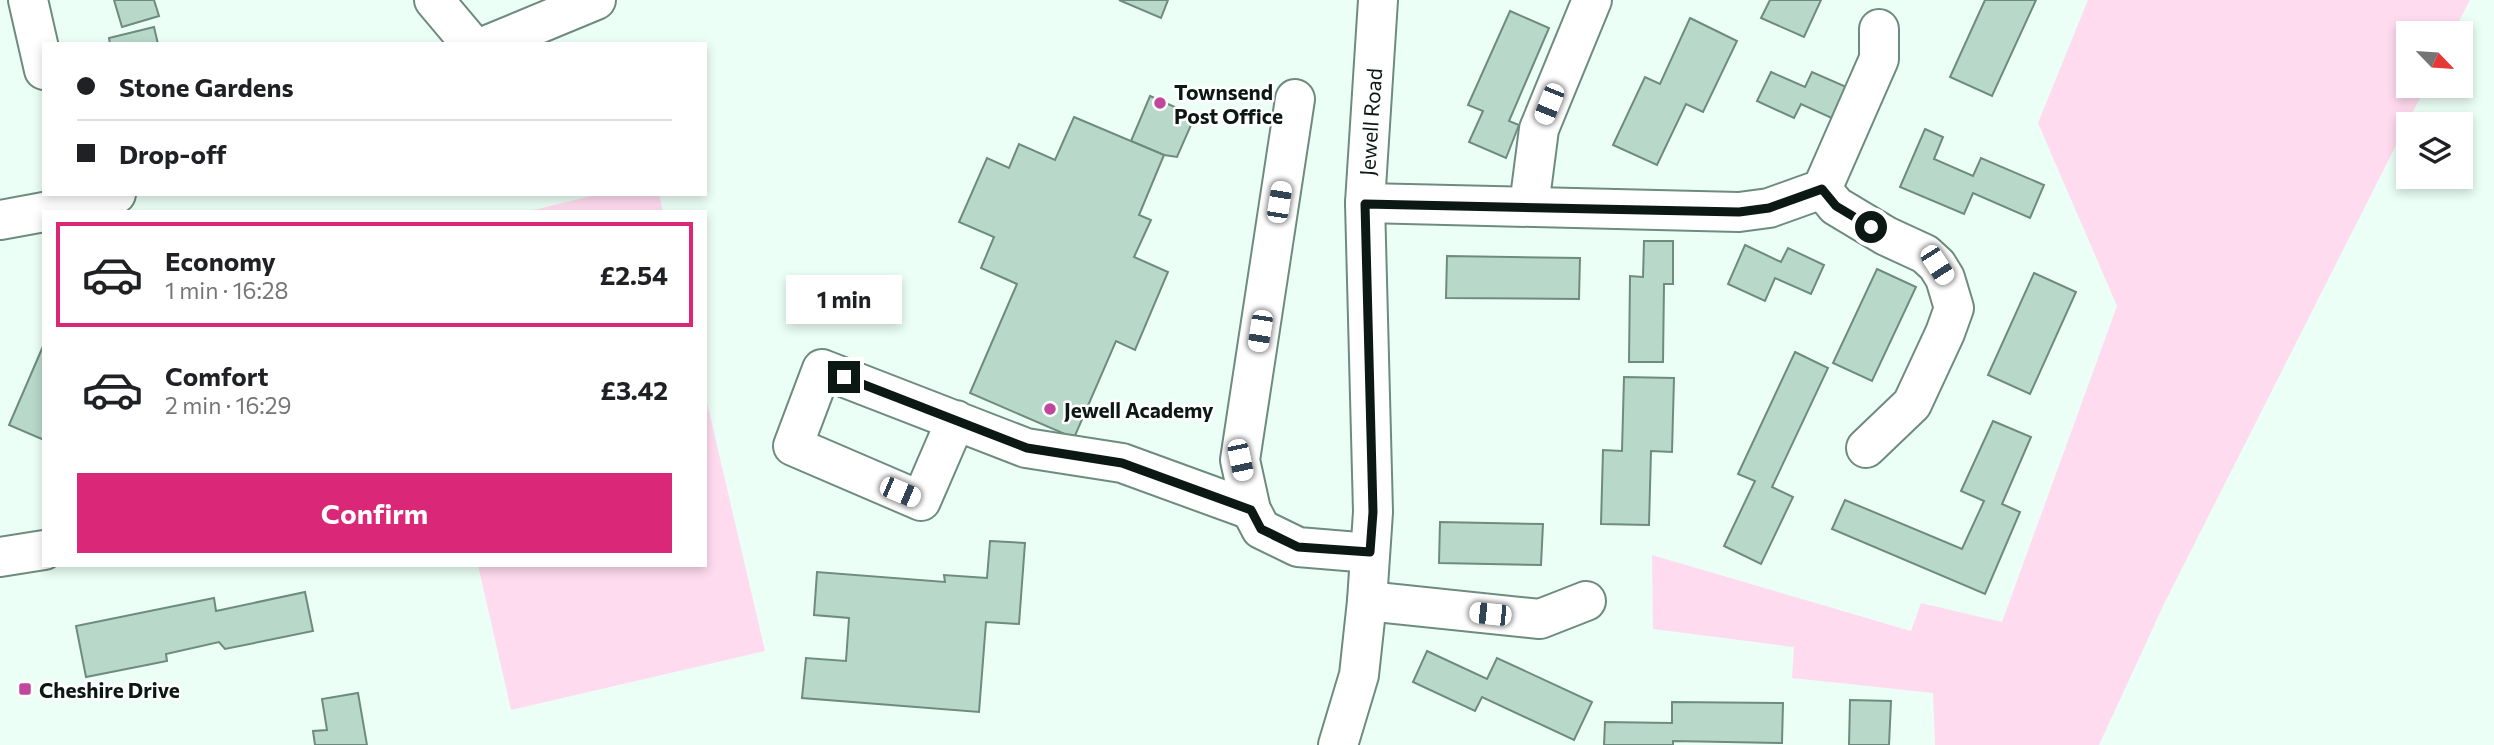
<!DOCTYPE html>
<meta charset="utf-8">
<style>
:root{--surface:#fff;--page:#f2f2f2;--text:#202124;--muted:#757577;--line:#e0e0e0;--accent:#db2777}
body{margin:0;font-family:Commissioner,sans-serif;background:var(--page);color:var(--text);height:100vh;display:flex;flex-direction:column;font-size:26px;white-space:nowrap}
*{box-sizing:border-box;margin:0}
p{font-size:23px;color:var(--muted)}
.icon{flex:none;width:38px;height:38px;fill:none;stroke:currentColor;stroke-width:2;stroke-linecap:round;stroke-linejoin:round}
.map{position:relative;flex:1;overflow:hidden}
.sheet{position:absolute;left:42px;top:210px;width:665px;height:357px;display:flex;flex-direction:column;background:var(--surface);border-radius:0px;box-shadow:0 4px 10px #0003}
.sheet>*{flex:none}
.top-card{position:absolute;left:42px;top:42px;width:665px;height:154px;border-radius:0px;box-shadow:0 4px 10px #0003;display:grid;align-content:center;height:154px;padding:0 35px;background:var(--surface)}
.needle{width:46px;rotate:115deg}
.tools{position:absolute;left:2396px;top:21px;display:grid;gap:14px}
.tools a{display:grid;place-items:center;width:77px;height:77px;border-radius:0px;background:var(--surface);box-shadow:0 4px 10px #0003;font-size:35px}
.end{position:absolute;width:32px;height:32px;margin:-16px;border:9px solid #0c1813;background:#fff;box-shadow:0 0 0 4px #fff}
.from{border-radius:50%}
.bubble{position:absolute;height:49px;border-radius:0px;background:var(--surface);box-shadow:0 4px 10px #0003;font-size:23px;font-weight:700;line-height:49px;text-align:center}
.car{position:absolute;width:21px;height:42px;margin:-21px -10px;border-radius:9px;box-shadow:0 0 5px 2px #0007;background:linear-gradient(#fff 24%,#345 0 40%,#fff 0 76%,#345 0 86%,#fff 0)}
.top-card b{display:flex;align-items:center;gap:24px;height:66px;font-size:26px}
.top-card b+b{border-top:2px solid var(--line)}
.top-card i{width:18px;height:18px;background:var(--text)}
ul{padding:12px 0 0;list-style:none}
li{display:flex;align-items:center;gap:21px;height:105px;margin:0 14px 10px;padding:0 21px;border:4px solid transparent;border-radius:0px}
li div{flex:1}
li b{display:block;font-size:26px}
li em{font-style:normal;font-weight:700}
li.active{border-color:var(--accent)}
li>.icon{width:63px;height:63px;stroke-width:1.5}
.button{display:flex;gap:14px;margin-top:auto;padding:14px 35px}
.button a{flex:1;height:80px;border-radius:0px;background:var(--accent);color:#fff;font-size:28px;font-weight:700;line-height:80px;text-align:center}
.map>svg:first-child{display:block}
.green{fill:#ffdbf0}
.building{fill:#b8d8ca;stroke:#6d8b7f;stroke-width:2}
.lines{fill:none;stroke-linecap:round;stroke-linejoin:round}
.minor-casing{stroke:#6d8b7e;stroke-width:42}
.minor{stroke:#fff;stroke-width:38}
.route{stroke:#0c1813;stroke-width:9}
.poi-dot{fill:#c0489c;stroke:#fff;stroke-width:2.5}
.labels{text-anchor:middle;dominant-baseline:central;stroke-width:5;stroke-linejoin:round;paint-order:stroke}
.poi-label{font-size:21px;font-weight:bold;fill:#0c1813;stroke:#fff;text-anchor:start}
.street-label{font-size:21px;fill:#0c1813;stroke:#fff}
</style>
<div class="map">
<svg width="2494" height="745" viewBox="0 0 2494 745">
<rect width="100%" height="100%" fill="#ebfff6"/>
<g class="green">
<path d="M 2088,0 L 2470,0 L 2453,33 L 2408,33 L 2408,86 L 2426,86 L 2164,604 L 2099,745 L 1935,745 L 1933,693 L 1792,678 L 1794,647 L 1653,629 L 1652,555 L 1911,631 L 1921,603 L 2002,622 L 2117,306 L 2038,123 Z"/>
<path d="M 600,194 L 659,194 L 663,212 L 525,212 Z"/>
<path d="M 705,394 L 765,651 L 511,710 L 478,565 L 705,565 Z"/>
</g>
<g class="building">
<path d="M 114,0 L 154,0 L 159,16 L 122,27 Z"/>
<path d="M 1119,0 L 1168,0 L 1161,18 Z"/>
<path d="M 1770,0 L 1821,0 L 1804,37 L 1761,18 Z"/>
<path d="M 1985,0 L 2036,0 L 1992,96 L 1950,77 Z"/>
<path d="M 1510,11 L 1549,28 L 1509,121 L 1519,125 L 1506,158 L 1469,142 L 1483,111 L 1468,105 Z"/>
<path d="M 1690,18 L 1737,41 L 1703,112 L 1686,104 L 1657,165 L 1613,145 L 1645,77 L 1660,84 Z"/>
<path d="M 154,27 L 158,44 L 110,44 L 109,38 Z"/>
<path d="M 1771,72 L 1805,87 L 1812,72 L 1851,89 L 1836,120 L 1801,104 L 1794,118 L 1757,101 Z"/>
<path d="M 1150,96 L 1195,116 L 1177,157 L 1164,155 L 1131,141 Z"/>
<path d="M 1074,117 L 1164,155 L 1139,215 L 1151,220 L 1134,257 L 1168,272 L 1135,350 L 1116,341 L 1074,438 L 970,393 L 1017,284 L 981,268 L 994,237 L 959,222 L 987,158 L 1009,168 L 1019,144 L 1055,160 Z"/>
<path d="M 1925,129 L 1943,137 L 1934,159 L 1973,176 L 1981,158 L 2044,185 L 2030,218 L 1973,193 L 1964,214 L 1900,187 Z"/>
<path d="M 1644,241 L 1673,241 L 1673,284 L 1664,284 L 1663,362 L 1629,362 L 1630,276 L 1643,277 Z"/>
<path d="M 1745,245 L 1781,262 L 1788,248 L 1824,265 L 1811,294 L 1775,278 L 1765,301 L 1728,284 Z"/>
<path d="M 1447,256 L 1580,258 L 1579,299 L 1446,298 Z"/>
<path d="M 1877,269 L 1916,287 L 1872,381 L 1833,363 Z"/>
<path d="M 2034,273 L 2076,292 L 2030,394 L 1988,375 Z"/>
<path d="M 44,344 L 44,440 L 9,425 Z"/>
<path d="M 1795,352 L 1828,368 L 1772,487 L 1793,497 L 1761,564 L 1724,546 L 1755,481 L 1738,474 Z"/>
<path d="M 1624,377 L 1674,378 L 1672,452 L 1651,451 L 1649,525 L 1601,524 L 1603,450 L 1622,451 Z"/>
<path d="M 1993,421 L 2031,437 L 2002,504 L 2020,512 L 1985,594 L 1832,529 L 1845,500 L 1962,549 L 1984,501 L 1961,491 Z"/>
<path d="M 1440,522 L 1543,524 L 1541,565 L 1439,563 Z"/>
<path d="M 990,541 L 1025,543 L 1019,624 L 986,622 L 979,712 L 802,698 L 806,658 L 846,661 L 849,618 L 814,615 L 817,572 L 945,582 L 944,575 L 987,578 Z"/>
<path d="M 305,592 L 313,631 L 225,649 L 219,642 L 166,654 L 167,661 L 86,677 L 76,626 L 214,598 L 216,611 Z"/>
<path d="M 1427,651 L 1487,679 L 1497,658 L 1592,702 L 1574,740 L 1482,697 L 1475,711 L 1413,682 Z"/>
<path d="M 358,693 L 367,745 L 315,745 L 313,731 L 327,730 L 322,699 Z"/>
<path d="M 1850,700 L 1891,701 L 1889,745 L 1849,745 Z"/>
<path d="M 1672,702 L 1783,703 L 1782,743 L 1673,741 L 1673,745 L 1604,745 L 1605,722 L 1672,723 Z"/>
</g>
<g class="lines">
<g class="minor-casing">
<g id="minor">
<path d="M 28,0 L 44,70"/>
<path d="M 434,0 L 471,44"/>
<path d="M 490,44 L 596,0"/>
<path d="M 1295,99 L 1240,460 L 1251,510 L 1261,529 L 1298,547 L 1370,553"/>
<path d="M 1822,189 L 1836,206 L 1886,236 L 1925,254 L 1937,265 L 1945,278 L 1954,308 L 1945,333 L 1912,404 L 1866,448"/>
<path d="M 1365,203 L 1739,212 L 1769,208 L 1822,189 L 1879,59 L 1879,29"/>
<path d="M 1529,206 L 1539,129 L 1592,0"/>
<path d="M 45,212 L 116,194"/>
<path d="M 0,220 L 44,212"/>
<path d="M 956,420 L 921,501 L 793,446 L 822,369 L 1026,448 L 1122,463 L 1251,510"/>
<path d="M 0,557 L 44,550"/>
<path d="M 1367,601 L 1540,619 L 1586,601"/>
<path d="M 1338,745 L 1359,675 L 1367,601 L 1373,512 L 1365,203 L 1378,0"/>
</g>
</g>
<use href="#minor" class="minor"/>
</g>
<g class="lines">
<path class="route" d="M 844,377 L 1027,448 L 1122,463 L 1251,510 L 1261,529 L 1298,547 L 1370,552 L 1373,512 L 1365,204 L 1739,212 L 1769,208 L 1822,189 L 1836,206 L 1871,227"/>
</g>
<g class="poi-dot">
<circle cx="1160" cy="103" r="7"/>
<circle cx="1050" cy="409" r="7"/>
<rect x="18" y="682" width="14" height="14" rx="3.5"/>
</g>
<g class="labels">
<g class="poi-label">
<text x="1174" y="91">Townsend<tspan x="1174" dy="24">Post Office</tspan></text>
<text x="1064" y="409">Jewell Academy</text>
<text x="39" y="689">Cheshire Drive</text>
</g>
<g class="street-label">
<text transform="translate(1370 122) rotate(-86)">Jewell Road</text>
</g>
</g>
</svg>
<div class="tools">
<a><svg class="needle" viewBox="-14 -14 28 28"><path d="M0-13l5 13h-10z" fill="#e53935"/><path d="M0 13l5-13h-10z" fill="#757577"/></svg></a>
<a><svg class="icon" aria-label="layers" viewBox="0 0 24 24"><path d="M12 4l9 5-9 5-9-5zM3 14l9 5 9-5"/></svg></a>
</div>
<i class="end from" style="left:1871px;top:227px"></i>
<i class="end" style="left:844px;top:377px"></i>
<div class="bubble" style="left:786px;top:275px;width:116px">1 min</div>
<i class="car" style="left:1549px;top:104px;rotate:202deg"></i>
<i class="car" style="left:1279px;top:202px;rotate:9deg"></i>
<i class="car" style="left:1937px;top:265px;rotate:147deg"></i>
<i class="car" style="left:1260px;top:331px;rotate:189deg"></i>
<i class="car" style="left:1240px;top:460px;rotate:168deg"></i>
<i class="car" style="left:900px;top:492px;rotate:113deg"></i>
<i class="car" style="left:1490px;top:614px;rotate:276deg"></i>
<div class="top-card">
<b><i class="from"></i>Stone Gardens</b>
<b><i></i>Drop-off</b>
</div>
<section class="sheet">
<ul>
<li class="active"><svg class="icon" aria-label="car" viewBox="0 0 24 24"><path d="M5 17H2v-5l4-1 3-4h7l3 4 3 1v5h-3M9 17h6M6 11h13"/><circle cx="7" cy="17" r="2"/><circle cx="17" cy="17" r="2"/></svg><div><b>Economy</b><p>1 min · 16:28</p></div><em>£2.54</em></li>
<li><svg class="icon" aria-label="car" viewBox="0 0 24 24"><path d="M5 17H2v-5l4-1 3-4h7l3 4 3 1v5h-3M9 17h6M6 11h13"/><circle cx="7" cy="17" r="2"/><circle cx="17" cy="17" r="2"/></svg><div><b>Comfort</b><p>2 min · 16:29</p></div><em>£3.42</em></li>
</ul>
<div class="button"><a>Confirm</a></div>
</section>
</div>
